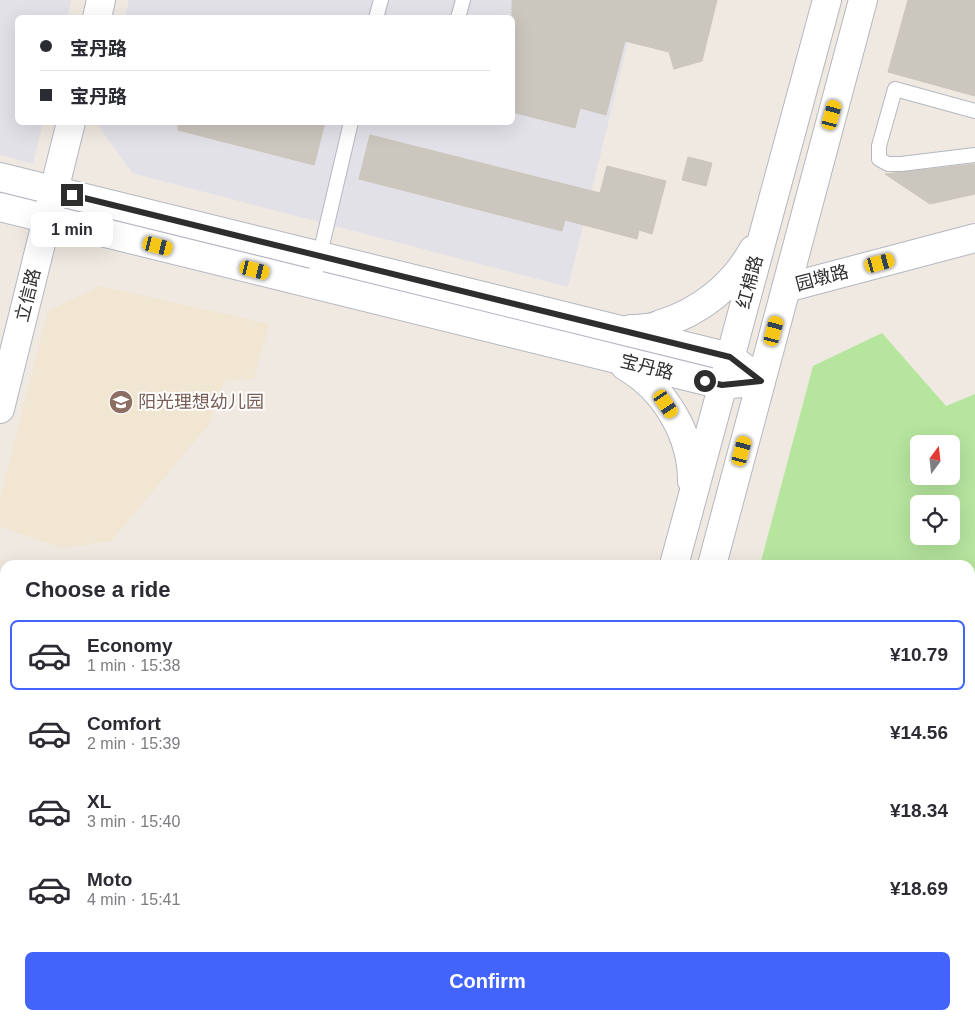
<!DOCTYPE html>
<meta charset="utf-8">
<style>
:root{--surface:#fff;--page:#f2f2f3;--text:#2b2b33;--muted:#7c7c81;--line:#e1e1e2;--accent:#4264fb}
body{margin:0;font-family:Helvetica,"Noto Sans SC",sans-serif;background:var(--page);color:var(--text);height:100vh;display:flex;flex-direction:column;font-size:19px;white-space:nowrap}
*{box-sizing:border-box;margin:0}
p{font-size:16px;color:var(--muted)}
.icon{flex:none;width:28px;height:28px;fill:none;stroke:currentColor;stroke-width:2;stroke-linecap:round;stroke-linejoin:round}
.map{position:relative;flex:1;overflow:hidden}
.panel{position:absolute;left:0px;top:560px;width:975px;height:460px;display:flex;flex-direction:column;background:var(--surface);border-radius:15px 15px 0 0;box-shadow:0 5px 20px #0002}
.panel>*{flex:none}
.guide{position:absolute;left:15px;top:15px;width:500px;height:110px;border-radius:8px;box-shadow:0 5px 20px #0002;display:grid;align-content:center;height:110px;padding:0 25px;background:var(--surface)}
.needle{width:32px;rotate:15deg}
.tools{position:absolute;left:910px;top:435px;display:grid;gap:10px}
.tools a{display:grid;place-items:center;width:50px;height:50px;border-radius:8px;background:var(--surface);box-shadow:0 5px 20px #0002;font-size:25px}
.end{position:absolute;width:22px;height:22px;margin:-11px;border:6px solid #2e2e2e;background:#fff;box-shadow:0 0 0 2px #fff}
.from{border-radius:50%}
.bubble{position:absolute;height:35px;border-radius:8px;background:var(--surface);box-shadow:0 5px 20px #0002;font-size:16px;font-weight:600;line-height:35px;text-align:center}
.car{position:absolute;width:15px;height:30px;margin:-15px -8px;border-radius:6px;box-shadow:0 0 4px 1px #0007;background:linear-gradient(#f5c518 24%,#345 0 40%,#f5c518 0 76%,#345 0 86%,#f5c518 0)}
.guide b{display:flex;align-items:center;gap:18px;height:48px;font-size:19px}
.guide b+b{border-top:1px solid var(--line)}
.guide i{width:12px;height:12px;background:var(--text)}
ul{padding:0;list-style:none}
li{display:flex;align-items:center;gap:15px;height:70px;margin:0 10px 8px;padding:0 15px;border:2px solid transparent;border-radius:8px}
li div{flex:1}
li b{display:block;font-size:19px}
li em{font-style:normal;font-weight:600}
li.on{border-color:var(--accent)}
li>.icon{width:45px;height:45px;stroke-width:1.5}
h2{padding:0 25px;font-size:22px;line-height:60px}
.action{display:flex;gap:10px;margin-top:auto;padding:10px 25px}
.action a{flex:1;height:58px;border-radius:8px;background:var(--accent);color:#fff;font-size:20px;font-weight:600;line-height:58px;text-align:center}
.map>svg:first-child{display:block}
.industrial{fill:#e3e1e8}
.education{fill:#f0e6d1}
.green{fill:#b6e59e;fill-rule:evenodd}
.building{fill:#cbc7bf;stroke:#cbc5ba}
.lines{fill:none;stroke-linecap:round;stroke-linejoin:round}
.lane-casing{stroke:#b4b7c1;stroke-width:16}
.street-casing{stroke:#b4b7c1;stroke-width:30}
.secondary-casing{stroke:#b4b7c1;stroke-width:30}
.lane{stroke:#fff;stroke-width:14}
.street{stroke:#fff;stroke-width:28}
.secondary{stroke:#fff;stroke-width:28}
.route{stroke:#2e2e2e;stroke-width:6}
.labels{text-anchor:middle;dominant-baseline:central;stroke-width:4;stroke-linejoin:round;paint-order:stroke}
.street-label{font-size:18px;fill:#2e2e2e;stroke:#fff}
.education-label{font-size:18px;fill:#785e54;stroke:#fff;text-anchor:start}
</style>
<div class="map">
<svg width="975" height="1020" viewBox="0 0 975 1020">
<rect width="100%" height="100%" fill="#efe9e1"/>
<g class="industrial">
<path d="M 0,0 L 71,0 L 67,17 L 18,18 L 18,122 L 43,123 L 33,164 L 0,155 Z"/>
<path d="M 129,0 L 628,0 L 632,26 L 568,287 L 132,173 L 98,125 L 98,122 L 512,122 L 512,18 L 125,17 Z"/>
</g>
<path class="education" d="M 101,286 L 269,324 L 254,379 L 225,380 L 209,424 L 111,541 L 62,548 L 0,527 L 0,498 L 48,311 Z"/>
<path class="green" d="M 882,333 L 946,406 L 975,394 L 975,708 L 974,713 L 975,714 L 975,915 L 970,911 L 970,565 L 760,565 L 813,366 ZM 919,444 L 951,444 L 951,476 L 919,476 ZM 919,504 L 951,504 L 951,536 L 919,536 Z"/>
<g class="building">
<path d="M 512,0 L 717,0 L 702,61 L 674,69 L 669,52 L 625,41 L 606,115 L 580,108 L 575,128 L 512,112 Z"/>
<path d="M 908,0 L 975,0 L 975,96 L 888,72 Z"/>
<path d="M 178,122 L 325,122 L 314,165 L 178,130 Z"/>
<path d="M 370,135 L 600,193 L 607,166 L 666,181 L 652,234 L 639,230 L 637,239 L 565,220 L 562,231 L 359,179 Z"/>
<path d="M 688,157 L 712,163 L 706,186 L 682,180 Z"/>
<path d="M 975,164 L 975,194 L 930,204 L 885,174 Z"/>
</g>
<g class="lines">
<g class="lane-casing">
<g id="lane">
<path d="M 376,18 L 381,0"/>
<path d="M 458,18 L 463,0"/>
<path d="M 975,111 L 895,89 L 879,146 L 879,159 L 888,164 L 901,164 L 975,155"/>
<path d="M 313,284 L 351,122"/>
</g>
</g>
<g class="street-casing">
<path id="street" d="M 786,288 L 975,238"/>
</g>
<g class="secondary-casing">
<g id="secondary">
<path d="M 97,18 L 101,0"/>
<path d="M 0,177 L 730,357 L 761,381"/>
<path d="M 0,207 L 722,385 L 761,381"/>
<path d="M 631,329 C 636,329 641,329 646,328 C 652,328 657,326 661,324 C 700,312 734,285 753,250"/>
<path d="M 625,366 C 665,389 692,435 692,481"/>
<path d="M 0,409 L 71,122"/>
<path d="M 674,565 L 827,0"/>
<path d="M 712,565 L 863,0"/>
<path d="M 550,1020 L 551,1015"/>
<path d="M 590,1020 L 591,1015"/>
</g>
</g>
<use href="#lane" class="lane"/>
<use href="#street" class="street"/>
<use href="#secondary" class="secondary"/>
</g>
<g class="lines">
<path class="route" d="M 72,195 L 730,357 L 761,381 L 722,385 L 705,381"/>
</g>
<defs>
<g id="school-disc" transform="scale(1.25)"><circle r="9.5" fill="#8d6e63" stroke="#fff"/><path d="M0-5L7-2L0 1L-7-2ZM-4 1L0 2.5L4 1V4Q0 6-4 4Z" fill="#fff"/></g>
</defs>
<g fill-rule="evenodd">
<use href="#school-disc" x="121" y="402"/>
</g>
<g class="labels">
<g class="street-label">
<text transform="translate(822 278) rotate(-15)">园墩路</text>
<text transform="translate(750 282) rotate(-75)">红棉路</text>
<text transform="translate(28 295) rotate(-76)">立信路</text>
<text transform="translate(647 367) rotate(14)">宝丹路</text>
</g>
<g class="education-label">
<text x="138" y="402">阳光理想幼儿园</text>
</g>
</g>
</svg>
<div class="tools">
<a><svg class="needle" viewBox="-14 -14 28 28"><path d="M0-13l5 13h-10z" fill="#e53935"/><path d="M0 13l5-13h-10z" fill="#7c7c81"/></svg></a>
<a><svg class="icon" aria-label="locate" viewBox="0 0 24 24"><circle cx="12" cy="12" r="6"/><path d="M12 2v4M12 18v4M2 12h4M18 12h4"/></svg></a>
</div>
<i class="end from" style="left:705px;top:381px"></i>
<i class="end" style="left:72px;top:195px"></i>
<div class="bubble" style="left:31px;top:212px;width:82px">1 min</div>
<i class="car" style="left:832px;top:115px;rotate:15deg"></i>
<i class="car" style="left:158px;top:246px;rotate:104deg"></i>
<i class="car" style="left:880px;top:263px;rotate:75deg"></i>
<i class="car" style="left:255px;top:270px;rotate:104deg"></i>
<i class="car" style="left:774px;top:331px;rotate:15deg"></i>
<i class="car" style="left:666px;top:404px;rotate:146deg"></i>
<i class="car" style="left:742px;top:451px;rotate:15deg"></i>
<div class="guide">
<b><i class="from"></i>宝丹路</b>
<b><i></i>宝丹路</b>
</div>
<section class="panel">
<h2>Choose a ride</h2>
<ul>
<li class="on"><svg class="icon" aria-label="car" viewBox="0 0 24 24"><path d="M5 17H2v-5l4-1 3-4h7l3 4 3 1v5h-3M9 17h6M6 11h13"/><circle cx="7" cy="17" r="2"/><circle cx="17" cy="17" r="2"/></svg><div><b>Economy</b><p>1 min · 15:38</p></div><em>¥10.79</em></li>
<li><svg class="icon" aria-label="car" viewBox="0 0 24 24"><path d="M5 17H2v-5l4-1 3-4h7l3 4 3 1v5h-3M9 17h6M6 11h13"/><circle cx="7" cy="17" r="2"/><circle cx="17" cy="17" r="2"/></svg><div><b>Comfort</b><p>2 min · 15:39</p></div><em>¥14.56</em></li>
<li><svg class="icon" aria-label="car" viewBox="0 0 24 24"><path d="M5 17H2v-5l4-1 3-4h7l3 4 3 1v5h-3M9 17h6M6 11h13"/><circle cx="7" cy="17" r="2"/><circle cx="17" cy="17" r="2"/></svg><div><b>XL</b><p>3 min · 15:40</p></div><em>¥18.34</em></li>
<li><svg class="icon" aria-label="car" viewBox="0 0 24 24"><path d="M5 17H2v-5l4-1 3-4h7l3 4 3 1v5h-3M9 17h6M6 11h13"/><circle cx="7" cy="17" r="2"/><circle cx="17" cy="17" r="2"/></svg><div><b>Moto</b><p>4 min · 15:41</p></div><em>¥18.69</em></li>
</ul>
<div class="action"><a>Confirm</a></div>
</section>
</div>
